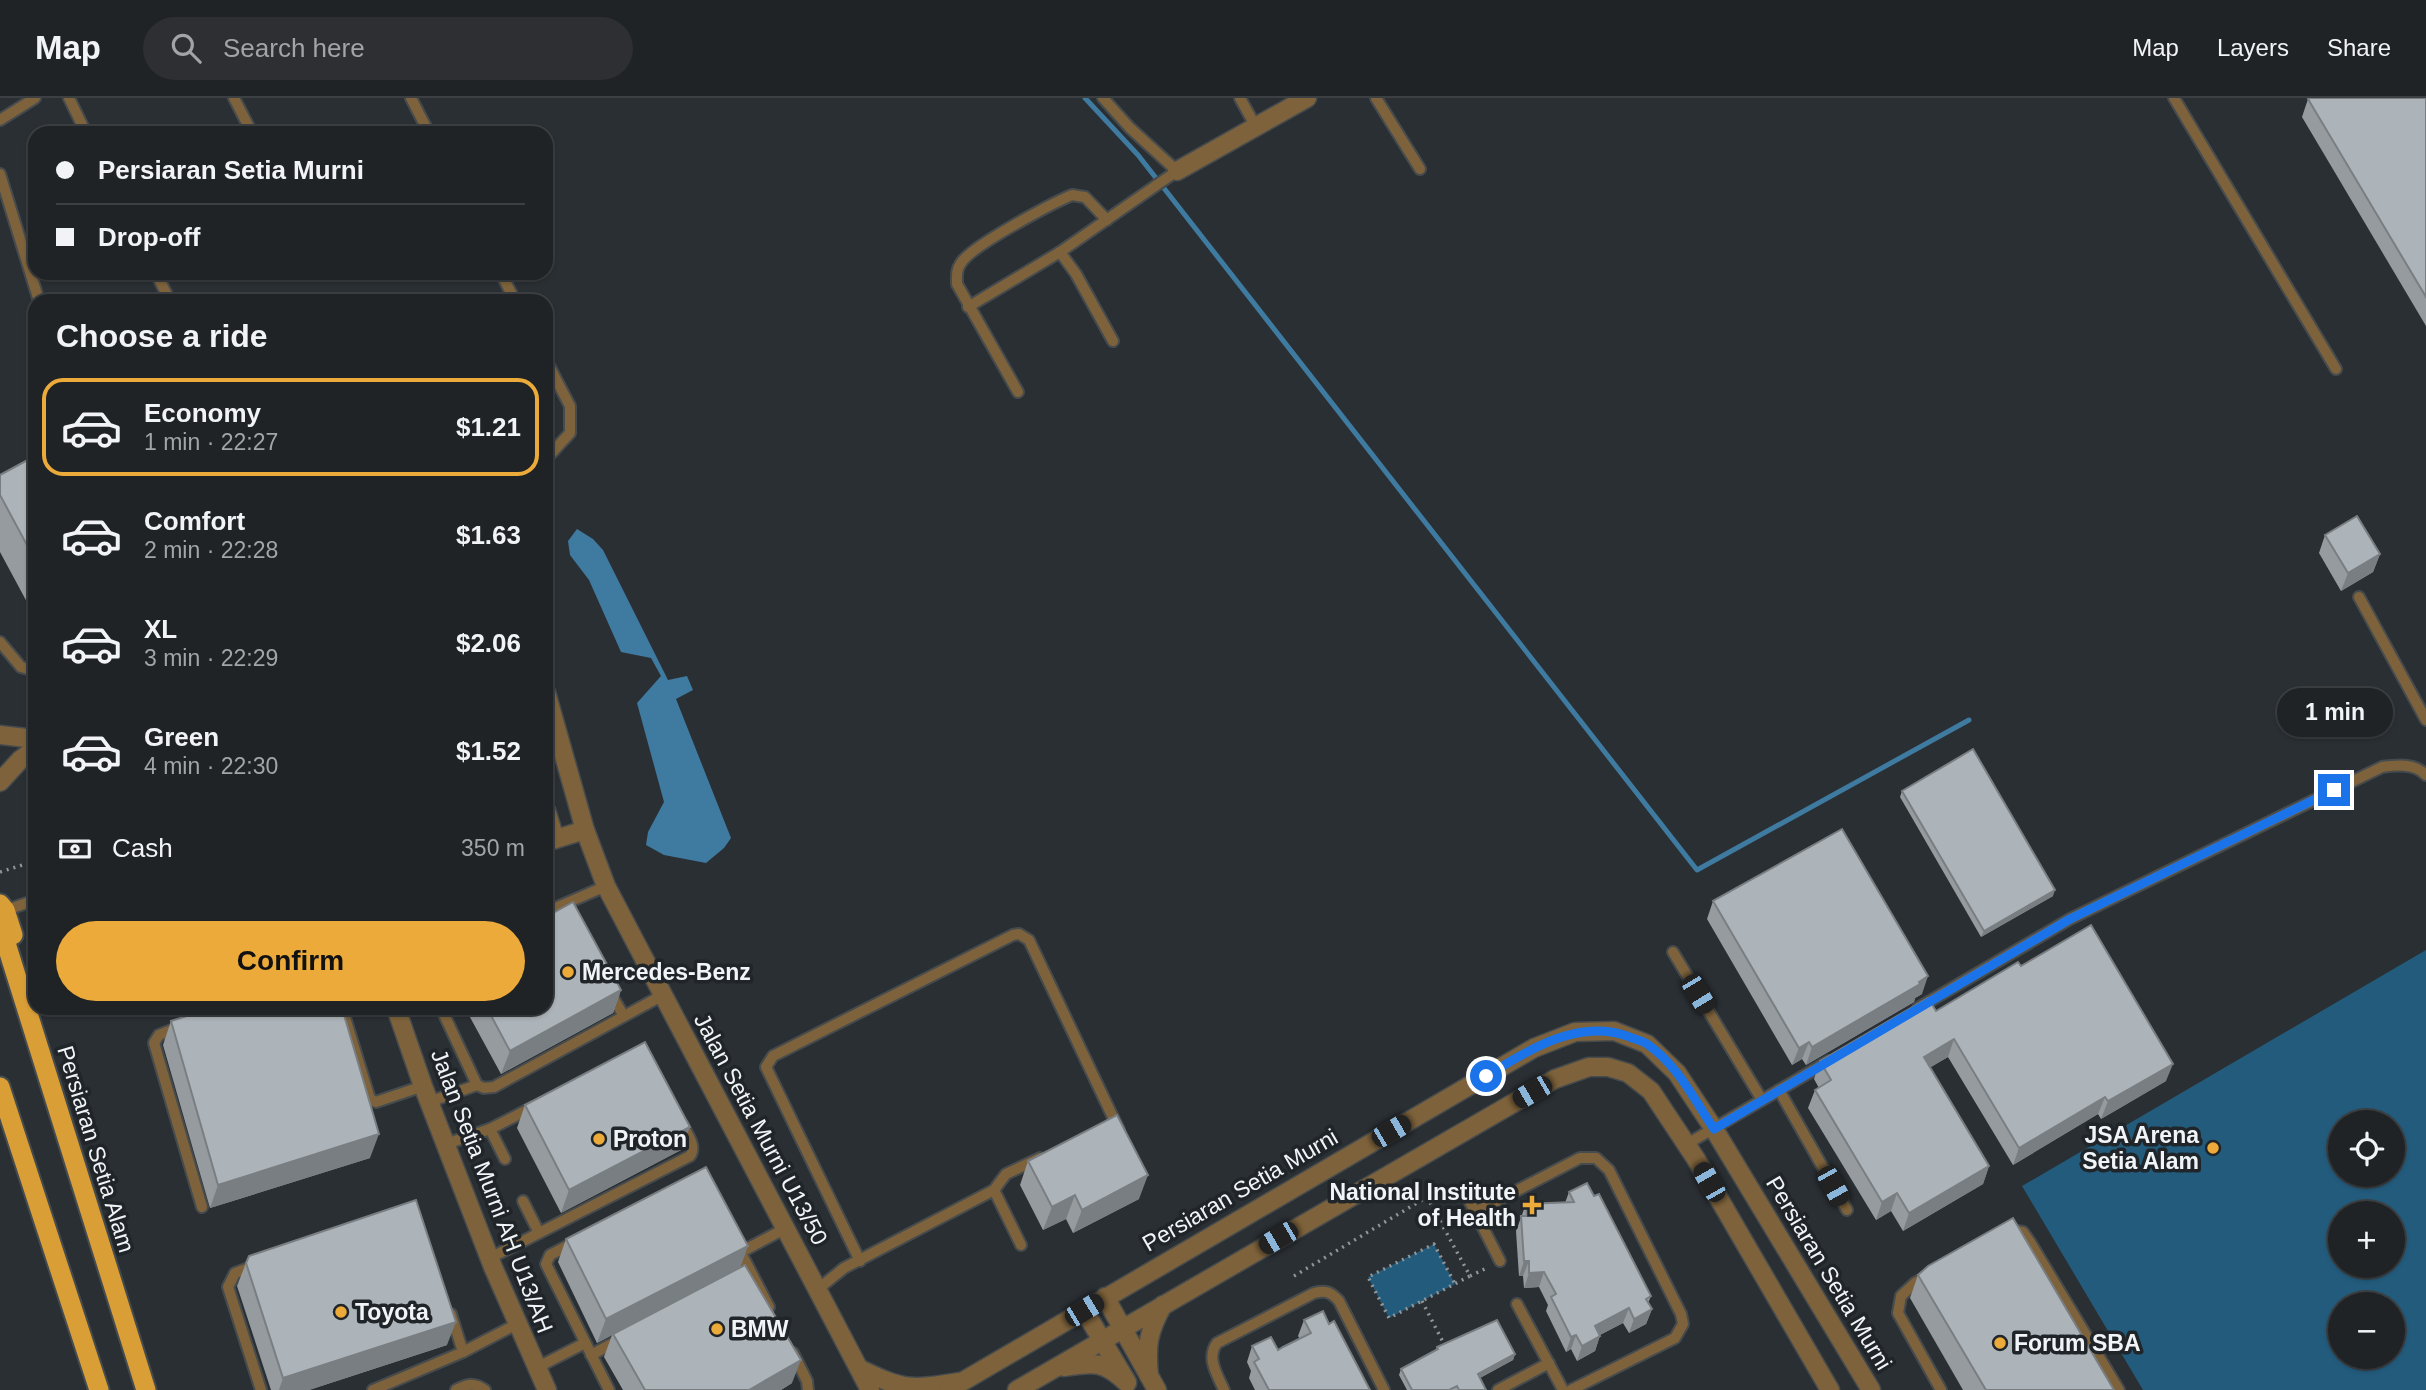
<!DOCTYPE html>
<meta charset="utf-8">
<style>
:root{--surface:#202326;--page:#2d2f32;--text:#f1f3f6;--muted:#a2a4a7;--line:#3d4043;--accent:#ebaa39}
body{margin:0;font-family:Helvetica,sans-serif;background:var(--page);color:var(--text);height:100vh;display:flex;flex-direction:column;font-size:26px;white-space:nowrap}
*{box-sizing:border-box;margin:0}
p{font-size:23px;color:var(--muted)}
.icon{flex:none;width:38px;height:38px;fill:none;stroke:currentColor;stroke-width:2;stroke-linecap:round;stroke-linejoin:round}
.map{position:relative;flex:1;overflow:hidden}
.details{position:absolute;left:28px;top:196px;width:525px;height:721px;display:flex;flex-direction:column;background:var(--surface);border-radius:21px;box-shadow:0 2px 5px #0004,0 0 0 2px var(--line)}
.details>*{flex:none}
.hud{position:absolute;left:28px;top:28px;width:525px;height:154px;border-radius:21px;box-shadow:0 2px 5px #0004,0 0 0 2px var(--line);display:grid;align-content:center;height:154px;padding:0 28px;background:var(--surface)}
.fabs{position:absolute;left:2328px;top:1012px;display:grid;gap:14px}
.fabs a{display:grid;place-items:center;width:77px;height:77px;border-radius:50%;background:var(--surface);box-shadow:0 2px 5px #0004,0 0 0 2px var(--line);font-size:35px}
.end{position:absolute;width:32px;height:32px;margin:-16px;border:9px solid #1a73e8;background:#fff;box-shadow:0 0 0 4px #fff}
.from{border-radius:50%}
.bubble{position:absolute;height:49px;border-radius:24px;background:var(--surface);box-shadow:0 2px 5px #0004,0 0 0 2px var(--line);font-size:23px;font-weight:700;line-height:49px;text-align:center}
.car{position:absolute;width:21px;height:42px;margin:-21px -10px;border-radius:9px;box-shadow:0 0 5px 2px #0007;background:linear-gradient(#222 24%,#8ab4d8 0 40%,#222 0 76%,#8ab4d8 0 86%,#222 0)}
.hud b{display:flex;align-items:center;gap:24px;height:66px;font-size:26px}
.hud b+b{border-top:2px solid var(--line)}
.hud i{width:18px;height:18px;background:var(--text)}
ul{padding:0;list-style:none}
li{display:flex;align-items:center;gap:21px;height:98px;margin:0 14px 10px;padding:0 14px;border:4px solid transparent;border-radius:21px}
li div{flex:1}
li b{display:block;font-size:26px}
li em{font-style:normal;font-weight:700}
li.active{border-color:var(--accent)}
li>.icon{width:63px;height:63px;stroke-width:1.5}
h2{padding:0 28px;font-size:32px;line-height:84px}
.pay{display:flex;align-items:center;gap:18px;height:77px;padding:0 28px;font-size:26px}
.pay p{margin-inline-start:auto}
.primary-button{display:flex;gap:14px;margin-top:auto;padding:14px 28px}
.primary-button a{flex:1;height:80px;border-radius:42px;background:var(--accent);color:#111;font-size:28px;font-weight:700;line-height:80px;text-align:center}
header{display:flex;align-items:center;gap:42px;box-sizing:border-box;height:98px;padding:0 35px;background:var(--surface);border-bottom:2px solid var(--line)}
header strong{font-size:33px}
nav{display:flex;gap:38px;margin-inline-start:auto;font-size:24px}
.search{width:490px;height:63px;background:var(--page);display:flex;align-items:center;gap:18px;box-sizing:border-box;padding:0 24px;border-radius:38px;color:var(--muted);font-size:26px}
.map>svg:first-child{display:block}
.green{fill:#235b7c;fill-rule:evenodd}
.water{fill:#3f7aa0}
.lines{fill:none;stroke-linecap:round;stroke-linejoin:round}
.stream{stroke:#3f7aa0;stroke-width:5}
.service-casing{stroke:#464b4e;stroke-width:14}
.minor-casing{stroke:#464b4e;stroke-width:21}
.tertiary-casing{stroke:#464b4e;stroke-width:21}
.trunk-casing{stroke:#464b4e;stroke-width:23}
.path{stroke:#919699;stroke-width:3.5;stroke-dasharray:2 5;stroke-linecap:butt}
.service{stroke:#7d623b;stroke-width:10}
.minor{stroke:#7d623b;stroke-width:18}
.tertiary{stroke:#7d623b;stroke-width:18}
.trunk{stroke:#da9e36;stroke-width:19}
.wall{fill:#959b9f}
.shaded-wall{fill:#797e82}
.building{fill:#adb4b9;stroke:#797e82;stroke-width:2}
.route{stroke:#1a73e8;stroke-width:9}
.poi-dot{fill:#ebaa39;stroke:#202529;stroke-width:2.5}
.labels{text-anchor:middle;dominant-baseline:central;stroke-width:7;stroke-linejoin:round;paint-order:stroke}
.poi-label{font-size:23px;font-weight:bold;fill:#f1f5f7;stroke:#202529;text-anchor:start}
.street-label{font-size:23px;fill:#f1f5f7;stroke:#202529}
</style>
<header>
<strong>Map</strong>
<div class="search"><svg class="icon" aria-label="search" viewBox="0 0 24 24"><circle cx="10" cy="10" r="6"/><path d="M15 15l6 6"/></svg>Search here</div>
<nav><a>Map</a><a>Layers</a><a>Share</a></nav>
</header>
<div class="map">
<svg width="2426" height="1292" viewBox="0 0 2426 1292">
<rect width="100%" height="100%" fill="#2a2f33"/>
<g class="green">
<path d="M 2426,852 L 2426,1292 L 2143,1292 L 2022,1088 ZM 2340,1024 L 2392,1024 L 2392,1076 L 2340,1076 ZM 2340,1115 L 2392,1115 L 2392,1167 L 2340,1167 ZM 2340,1206 L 2392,1206 L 2392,1258 L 2340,1258 Z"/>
<path d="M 1434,1146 L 1455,1186 L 1389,1220 L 1368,1179 Z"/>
</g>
<path class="water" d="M 577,431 L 593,441 L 603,452 L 668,582 L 687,578 L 693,592 L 676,601 L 731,740 L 724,750 L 706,765 L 664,757 L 646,747 L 648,734 L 664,704 L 637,605 L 661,578 L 651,560 L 621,554 L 589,482 L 570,457 L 568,443 Z"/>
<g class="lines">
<path class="stream" d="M 1085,0 L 1138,57 L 1697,772 L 1969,622"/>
<g class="service-casing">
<g id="service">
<path d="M 69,0 L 86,35"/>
<path d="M 234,0 L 252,35"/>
<path d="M 411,0 L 429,35"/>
<path d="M 1103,0 L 1130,30 L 1177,73 L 1060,154 L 1076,176 L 1113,243"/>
<path d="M 1240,0 L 1256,29"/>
<path d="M 1376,0 L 1420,71"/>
<path d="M 2174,0 L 2336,271"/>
<path d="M 0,22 L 35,0"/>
<path d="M 0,76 L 39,203"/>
<path d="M 156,175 L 170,203"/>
<path d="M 501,175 L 515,203"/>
<path d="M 338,201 L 339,203"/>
<path d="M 968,209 L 1060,154"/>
<path d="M 546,262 L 570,308 L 570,335 L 546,361"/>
<path d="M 1018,294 L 957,186 C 957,178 956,172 961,165 C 971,148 1051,106 1072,97 L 1085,99 L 1107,122"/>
<path d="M 2359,499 L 2426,622"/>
<path d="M 0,544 L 21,569 L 35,573"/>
<path d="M 1,814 L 35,802"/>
<path d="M 546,814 L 606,788"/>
<path d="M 1673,854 L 1762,1002"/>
<path d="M 609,893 L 624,918"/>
<path d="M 342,910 L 370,1001 L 376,1004 L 423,988"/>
<path d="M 441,910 L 477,987 L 484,990 L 494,989 L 663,897"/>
<path d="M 1918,910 L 2070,821 L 2382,669 C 2397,667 2415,665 2426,677"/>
<path d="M 182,928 L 159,937 L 154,945 L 202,1109"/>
<path d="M 1779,992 L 1847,1112"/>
<path d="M 429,1004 L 477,987"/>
<path d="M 490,1031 L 505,1061"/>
<path d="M 446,1046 L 490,1031 L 533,1009"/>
<path d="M 1687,1046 L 1829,963"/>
<path d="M 994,1092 L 1021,1147"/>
<path d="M 1468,1100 L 1500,1163"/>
<path d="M 523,1103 L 539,1135"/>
<path d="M 1475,1114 L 1580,1060 L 1596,1060 L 1609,1072 L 1681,1216 L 1683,1226 L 1675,1240 L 1571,1292"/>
<path d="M 2010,1132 L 2023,1134 L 2030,1144 L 2119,1292"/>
<path d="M 575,1144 L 550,1157 L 546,1166 L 609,1292"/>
<path d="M 738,1149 L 769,1209"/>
<path d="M 741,1154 L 786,1130"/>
<path d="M 490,1160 L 690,1058 C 697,1048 687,1036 682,1026"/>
<path d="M 860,1163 L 766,969 L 773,958 L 1013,837 L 1019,836 L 1029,842 L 1119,1032"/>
<path d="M 257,1167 L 235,1175 L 228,1189 L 261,1292"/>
<path d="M 1926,1179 L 1915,1185 L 1901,1198 L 1898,1215 L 1941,1292"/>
<path d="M 818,1191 L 844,1170 L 994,1092 L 1006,1076 L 1040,1060"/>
<path d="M 1517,1206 L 1563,1292"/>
<path d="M 463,1254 L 517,1226"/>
<path d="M 793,1255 L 807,1283 L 808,1292"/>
<path d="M 591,1257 L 621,1241"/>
<path d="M 536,1270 L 585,1245"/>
<path d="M 373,1292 L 463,1254 L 451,1216"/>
<path d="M 456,1292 C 467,1286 474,1284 485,1292"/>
<path d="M 1224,1292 C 1217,1276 1206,1260 1217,1245 L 1314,1195 C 1326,1192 1331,1194 1339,1203 L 1384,1292"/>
<path d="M 1498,1292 L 1549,1265"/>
</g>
</g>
<g class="minor-casing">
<g id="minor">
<path d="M 1177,73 L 1307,0"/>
<path d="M 546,712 L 555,741"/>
<path d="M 546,744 L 585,732"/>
<path d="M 396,910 L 423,988 L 493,1169 L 547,1292"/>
<path d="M 1105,1199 L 1157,1292"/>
<path d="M 1084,1212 L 1127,1284"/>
</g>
</g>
<g class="tertiary-casing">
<g id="tertiary">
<path d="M 546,594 L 585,732 L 606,788 L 870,1292"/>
<path d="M 0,637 L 35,641"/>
<path d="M 0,684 L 20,662 L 35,651"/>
<path d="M 1064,1269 C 1095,1264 1104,1263 1127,1285"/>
<path d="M 860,1271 C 904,1292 909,1292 959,1284"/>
<path d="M 1149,1278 C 1146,1247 1148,1234 1163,1207"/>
<path d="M 948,1292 L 1534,950 L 1575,934 L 1614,933 L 1647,946 L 1677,975 L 1714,1031 L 1871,1292"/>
<path d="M 1017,1292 L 1555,981 L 1589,969 L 1608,969 L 1628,975 L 1651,993 L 1696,1061 L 1830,1292"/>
</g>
</g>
<g class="trunk-casing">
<g id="trunk">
<path d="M 0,806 L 5,812 L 13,837"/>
<path d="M 0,826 L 146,1292"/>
<path d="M 0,989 L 99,1292"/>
</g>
</g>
<g class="path">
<path d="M 0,774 L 29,765"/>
<path d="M 1294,1178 L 1427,1099 L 1470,1178 L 1389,1220 L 1368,1179 L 1434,1146 L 1455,1186"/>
<path d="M 1470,1178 L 1487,1170"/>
<path d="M 1422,1203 L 1445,1248"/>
</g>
<use href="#service" class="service"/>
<use href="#minor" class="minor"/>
<use href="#tertiary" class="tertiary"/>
<use href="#trunk" class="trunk"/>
</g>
<g class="wall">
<path d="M 2426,0 L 2426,228 L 2302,19 L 2308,1 Z"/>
<path d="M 35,358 L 35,519 L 0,454 L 0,377 Z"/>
<path d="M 2325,437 L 2380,456 L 2373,474 L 2341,493 L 2319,455 Z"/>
<path d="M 1902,693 L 2053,798 L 1981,839 L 1900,699 Z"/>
<path d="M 1713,803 L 1922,896 L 1915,900 L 1914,904 L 1806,967 L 1802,961 L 1792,967 L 1707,821 Z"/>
<path d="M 2021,868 L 2166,983 L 2101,1021 L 2098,1016 L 2013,1067 L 1948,959 L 1930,969 L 1989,1068 L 1983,1086 L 1903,1133 L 1891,1113 L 1876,1122 L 1808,1010 L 1815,992 L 1819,990 L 1814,981 L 1820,963 L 1936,913 Z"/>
<path d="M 621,892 L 613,915 L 501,976 L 465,910 L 546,910 Z"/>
<path d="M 171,923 L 370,1060 L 210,1110 L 163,947 Z"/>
<path d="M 525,1007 L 681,1052 L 561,1115 L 517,1030 Z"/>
<path d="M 1028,1063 L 1139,1101 L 1073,1135 L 1066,1121 L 1043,1132 L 1020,1087 Z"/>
<path d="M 1569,1094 L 1651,1198 L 1648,1205 L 1652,1211 L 1646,1226 L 1629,1235 L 1623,1225 L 1600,1237 L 1595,1253 L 1577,1263 L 1571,1251 L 1566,1254 L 1546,1213 L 1548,1207 L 1539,1189 L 1524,1190 L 1523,1178 L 1519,1178 L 1516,1133 L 1526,1106 L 1565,1105 Z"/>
<path d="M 566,1141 L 740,1169 L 792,1285 L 781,1292 L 623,1292 L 604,1259 L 612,1237 L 597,1245 L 558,1164 Z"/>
<path d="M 246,1165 L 447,1247 L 309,1292 L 271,1292 L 237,1188 Z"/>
<path d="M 1918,1177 L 2114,1292 L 1963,1292 L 1910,1200 Z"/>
<path d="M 1304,1222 L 1329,1226 L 1370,1292 L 1255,1292 L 1249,1280 L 1251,1273 L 1247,1264 L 1252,1248 L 1278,1252 L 1300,1241 L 1298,1238 Z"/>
<path d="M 1437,1249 L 1515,1256 L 1513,1262 L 1480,1280 L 1486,1292 L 1407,1292 L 1399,1277 L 1401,1271 L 1436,1252 Z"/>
</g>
<g class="shaded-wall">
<path d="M 2380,456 L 2373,474 L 2341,493 L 2348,475 Z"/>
<path d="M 2055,792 L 2053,798 L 1981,839 L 1984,833 Z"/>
<path d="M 1928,878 L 1922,896 L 1915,900 L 1914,904 L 1806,967 L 1812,949 Z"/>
<path d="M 621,892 L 613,915 L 501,976 L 510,953 Z"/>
<path d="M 1954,941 L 1948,959 L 1918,977 L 1924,959 Z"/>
<path d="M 1809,944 L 1802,961 L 1792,967 L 1799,950 Z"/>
<path d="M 2173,966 L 2166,983 L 2101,1021 L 2108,1003 Z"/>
<path d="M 2105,999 L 2098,1016 L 2013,1067 L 2019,1050 Z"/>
<path d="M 690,1029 L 681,1052 L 561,1115 L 569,1092 Z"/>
<path d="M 379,1036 L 370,1060 L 210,1110 L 218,1087 Z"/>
<path d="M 1989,1068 L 1983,1086 L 1903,1133 L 1909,1115 Z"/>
<path d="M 1148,1077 L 1139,1101 L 1073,1135 L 1082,1112 Z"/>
<path d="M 1897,1095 L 1891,1113 L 1876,1122 L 1882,1104 Z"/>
<path d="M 1075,1097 L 1066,1121 L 1043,1132 L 1052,1109 Z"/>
<path d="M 748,1148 L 740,1171 L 597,1245 L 606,1221 Z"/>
<path d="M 1524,1163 L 1529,1163 L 1523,1178 L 1519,1178 Z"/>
<path d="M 1544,1174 L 1539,1189 L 1524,1190 L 1529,1175 Z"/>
<path d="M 1629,1210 L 1623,1225 L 1589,1242 L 1595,1228 Z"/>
<path d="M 1652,1211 L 1646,1226 L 1629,1235 L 1634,1221 Z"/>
<path d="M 456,1224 L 447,1247 L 309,1292 L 279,1292 L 283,1280 Z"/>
<path d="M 1576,1237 L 1571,1251 L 1566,1254 L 1571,1239 Z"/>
<path d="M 1600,1238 L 1595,1253 L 1577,1263 L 1582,1248 Z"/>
<path d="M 1515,1256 L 1513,1262 L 1476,1282 L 1478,1276 Z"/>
<path d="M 801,1262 L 792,1285 L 781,1292 L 749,1292 Z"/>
</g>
<g class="building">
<path d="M 2310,0 L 2426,0 L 2426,199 L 2308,1 Z"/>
<path d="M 35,358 L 35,462 L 0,397 L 0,377 Z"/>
<path d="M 2357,418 L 2380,456 L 2348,475 L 2325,437 Z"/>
<path d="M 1973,651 L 2055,792 L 1984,833 L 1902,693 Z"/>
<path d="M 1842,731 L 1928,878 L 1919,884 L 1920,886 L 1812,949 L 1809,944 L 1799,950 L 1713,803 Z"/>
<path d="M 573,804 L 621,892 L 510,953 L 487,910 L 546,910 L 546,819 Z"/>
<path d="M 2091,827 L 2173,966 L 2108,1003 L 2105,999 L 2019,1050 L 1954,941 L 1924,959 L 1989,1068 L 1909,1115 L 1897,1095 L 1882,1104 L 1815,992 L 1831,982 L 1820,963 L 1928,900 L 1936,913 L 2018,864 L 2021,868 Z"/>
<path d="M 212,910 L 342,910 L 379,1036 L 218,1087 L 171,923 Z"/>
<path d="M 645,944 L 690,1029 L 569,1092 L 525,1007 Z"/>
<path d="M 1117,1017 L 1148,1077 L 1082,1112 L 1075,1097 L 1052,1109 L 1028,1063 Z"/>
<path d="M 706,1069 L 748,1148 L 606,1221 L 566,1141 Z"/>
<path d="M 1587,1085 L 1594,1098 L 1599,1096 L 1651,1198 L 1646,1201 L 1652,1211 L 1634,1221 L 1629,1210 L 1595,1228 L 1600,1238 L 1582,1248 L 1576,1237 L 1571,1239 L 1551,1199 L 1556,1196 L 1544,1174 L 1529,1175 L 1529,1163 L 1524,1163 L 1521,1118 L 1527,1118 L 1526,1106 L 1574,1104 L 1569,1094 Z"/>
<path d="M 416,1102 L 456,1224 L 283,1280 L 246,1165 L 249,1158 Z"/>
<path d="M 2013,1120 L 2114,1292 L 1986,1292 L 1918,1177 L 1928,1168 Z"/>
<path d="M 745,1167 L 801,1262 L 749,1292 L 645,1292 L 613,1236 Z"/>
<path d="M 1323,1213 L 1329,1226 L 1334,1223 L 1370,1292 L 1269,1292 L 1254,1264 L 1259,1261 L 1252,1248 L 1271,1239 L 1278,1252 L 1283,1249 L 1311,1235 L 1304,1222 Z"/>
<path d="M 1497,1222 L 1515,1256 L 1478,1276 L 1486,1292 L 1459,1292 L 1457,1288 L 1449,1292 L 1412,1292 L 1401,1271 L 1438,1251 L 1437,1249 Z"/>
</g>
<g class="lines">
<path class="route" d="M 1486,978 C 1528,953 1577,920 1627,938 C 1633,941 1642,942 1647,946 C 1677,966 1695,1003 1714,1031 L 2070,821 L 2334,692"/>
</g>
<g class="poi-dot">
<circle cx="568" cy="874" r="7"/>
<circle cx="599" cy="1041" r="7"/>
<circle cx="2213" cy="1050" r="7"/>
<path d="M1528.5 1096.5h7v7h7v7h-7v7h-7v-7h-7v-7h7z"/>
<circle cx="341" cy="1214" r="7"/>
<circle cx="717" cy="1231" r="7"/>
<circle cx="2000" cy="1245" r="7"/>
</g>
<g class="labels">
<g class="poi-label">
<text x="582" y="874">Mercedes-Benz</text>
<text x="2199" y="1037" text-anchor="end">JSA Arena<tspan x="2199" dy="26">Setia Alam</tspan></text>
<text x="613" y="1041">Proton</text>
<text x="1516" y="1094" text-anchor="end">National Institute<tspan x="1516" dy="26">of Health</tspan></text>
<text x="355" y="1214">Toyota</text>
<text x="731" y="1231">BMW</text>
<text x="2014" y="1245">Forum SBA</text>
</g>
<g class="street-label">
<text transform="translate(761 1031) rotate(62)">Jalan Setia Murni U13/50</text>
<text transform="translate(96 1051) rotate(73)">Persiaran Setia Alam</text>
<text transform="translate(1240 1092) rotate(-30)">Persiaran Setia Murni</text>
<text transform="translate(492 1093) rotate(69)">Jalan Setia Murni AH U13/AH</text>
<text transform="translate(1829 1175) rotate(59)">Persiaran Setia Murni</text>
</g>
</g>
</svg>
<div class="fabs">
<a><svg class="icon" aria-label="locate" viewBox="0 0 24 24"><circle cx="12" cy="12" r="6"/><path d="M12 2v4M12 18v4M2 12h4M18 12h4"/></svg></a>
<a>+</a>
<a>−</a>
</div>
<i class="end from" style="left:1486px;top:978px"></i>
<i class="end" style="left:2334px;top:692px"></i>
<div class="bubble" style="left:2277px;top:590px;width:116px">1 min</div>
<i class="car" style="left:1698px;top:896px;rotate:149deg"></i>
<i class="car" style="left:1532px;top:994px;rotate:240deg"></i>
<i class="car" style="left:1391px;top:1033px;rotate:60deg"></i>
<i class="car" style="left:1709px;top:1084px;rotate:330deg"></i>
<i class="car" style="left:1833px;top:1088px;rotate:151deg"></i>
<i class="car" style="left:1278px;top:1140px;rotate:240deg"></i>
<i class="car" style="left:1084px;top:1212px;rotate:59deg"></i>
<div class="hud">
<b><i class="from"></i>Persiaran Setia Murni</b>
<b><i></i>Drop-off</b>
</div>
<section class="details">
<h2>Choose a ride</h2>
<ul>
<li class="active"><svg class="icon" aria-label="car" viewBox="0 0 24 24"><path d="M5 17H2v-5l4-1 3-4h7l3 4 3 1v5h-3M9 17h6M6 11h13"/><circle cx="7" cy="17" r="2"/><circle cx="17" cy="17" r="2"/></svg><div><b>Economy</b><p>1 min · 22:27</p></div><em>$1.21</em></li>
<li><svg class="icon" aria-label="car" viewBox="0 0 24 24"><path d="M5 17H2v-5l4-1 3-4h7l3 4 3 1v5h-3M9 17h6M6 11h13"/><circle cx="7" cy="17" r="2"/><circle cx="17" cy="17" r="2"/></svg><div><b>Comfort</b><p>2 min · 22:28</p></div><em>$1.63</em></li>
<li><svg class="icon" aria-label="car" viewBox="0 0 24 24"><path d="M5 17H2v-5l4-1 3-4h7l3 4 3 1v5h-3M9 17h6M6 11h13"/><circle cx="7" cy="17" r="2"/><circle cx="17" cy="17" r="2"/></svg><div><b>XL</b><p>3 min · 22:29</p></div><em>$2.06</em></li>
<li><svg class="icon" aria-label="car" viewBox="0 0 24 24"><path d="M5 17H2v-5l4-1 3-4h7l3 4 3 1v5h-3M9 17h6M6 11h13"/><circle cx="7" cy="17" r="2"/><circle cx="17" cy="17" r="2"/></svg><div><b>Green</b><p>4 min · 22:30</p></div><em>$1.52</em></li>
</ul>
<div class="pay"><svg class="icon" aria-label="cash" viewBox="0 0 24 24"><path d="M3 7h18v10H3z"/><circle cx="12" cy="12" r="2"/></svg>Cash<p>350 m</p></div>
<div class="primary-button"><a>Confirm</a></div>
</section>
</div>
